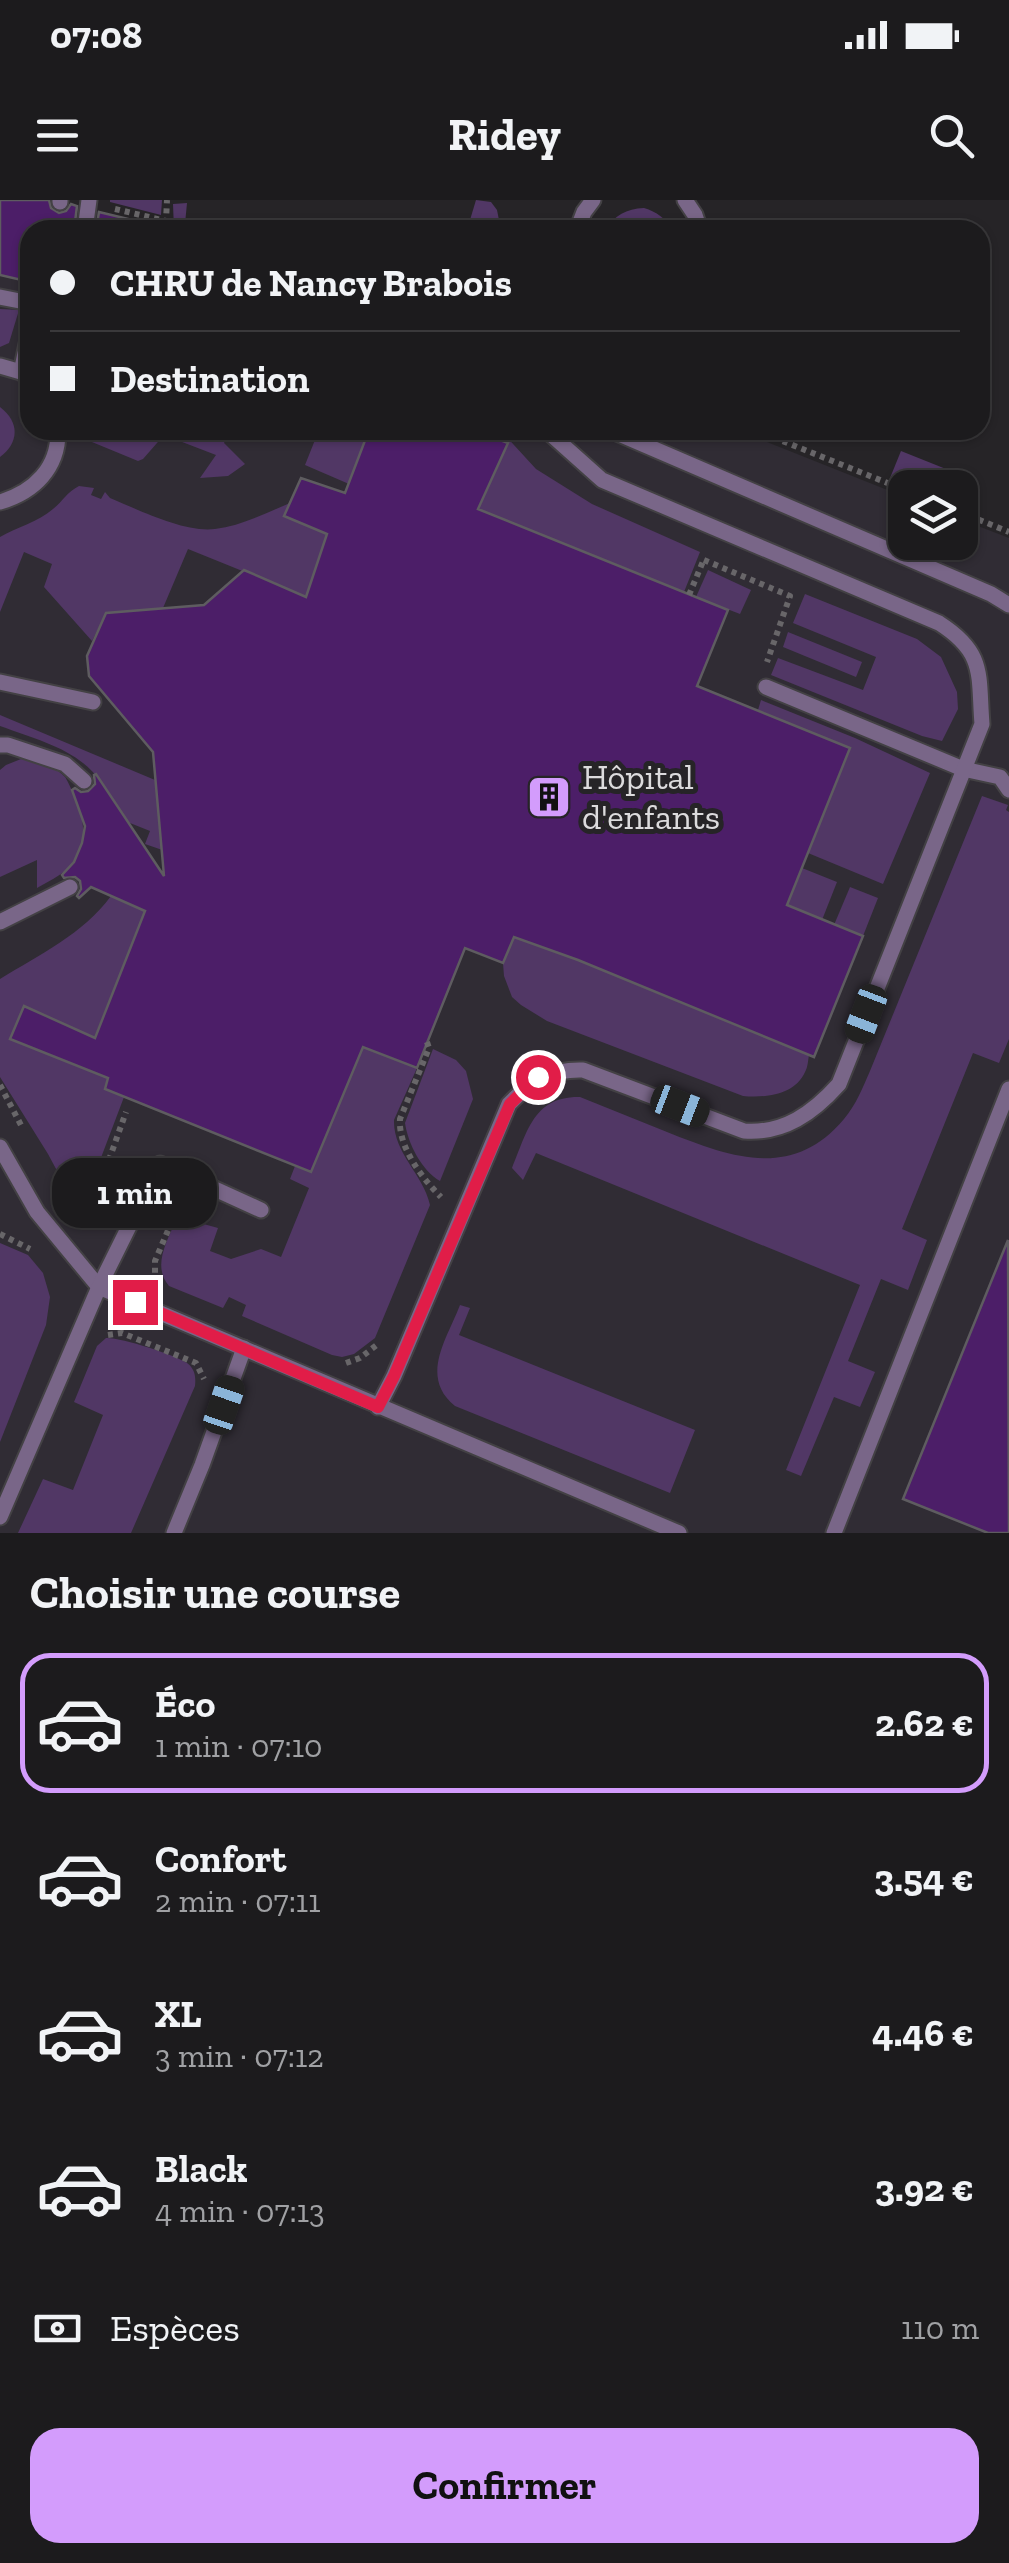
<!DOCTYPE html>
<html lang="fr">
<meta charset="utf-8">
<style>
:root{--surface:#1c1b1d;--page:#252426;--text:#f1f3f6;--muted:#a0a1a4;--line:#3a393b;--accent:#d39cfc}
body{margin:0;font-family:"Zilla Slab",serif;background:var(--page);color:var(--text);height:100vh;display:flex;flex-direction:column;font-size:38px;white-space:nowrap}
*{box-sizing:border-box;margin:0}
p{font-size:32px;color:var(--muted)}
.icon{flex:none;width:55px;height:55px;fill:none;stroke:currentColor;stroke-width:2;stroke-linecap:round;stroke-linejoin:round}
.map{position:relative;height:1333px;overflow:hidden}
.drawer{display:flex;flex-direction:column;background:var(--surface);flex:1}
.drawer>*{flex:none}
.guide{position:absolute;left:20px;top:20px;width:970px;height:220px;border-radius:30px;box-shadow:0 2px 8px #0004,0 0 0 2px var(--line);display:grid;align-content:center;height:220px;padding:0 30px;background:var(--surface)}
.fabs{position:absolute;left:888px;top:270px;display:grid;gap:20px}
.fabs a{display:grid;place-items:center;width:90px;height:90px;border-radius:20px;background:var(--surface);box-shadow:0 2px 8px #0004,0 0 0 2px var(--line);font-size:50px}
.end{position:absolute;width:45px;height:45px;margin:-22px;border:12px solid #e11d48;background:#fff;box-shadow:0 0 0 5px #fff}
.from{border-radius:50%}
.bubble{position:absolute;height:70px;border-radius:30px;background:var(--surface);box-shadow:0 2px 8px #0004,0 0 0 2px var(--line);font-size:32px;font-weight:700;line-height:70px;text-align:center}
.car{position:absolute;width:30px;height:60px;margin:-30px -15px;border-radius:12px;box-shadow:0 0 8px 2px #0007;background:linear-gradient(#222 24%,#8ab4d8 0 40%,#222 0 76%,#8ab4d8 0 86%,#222 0)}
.guide b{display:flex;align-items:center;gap:35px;height:95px;font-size:38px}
.guide b+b{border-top:2px solid var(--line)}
.guide i{width:25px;height:25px;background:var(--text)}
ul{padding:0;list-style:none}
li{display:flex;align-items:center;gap:30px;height:140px;margin:0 20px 15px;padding:0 10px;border:5px solid transparent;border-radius:30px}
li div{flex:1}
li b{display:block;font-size:38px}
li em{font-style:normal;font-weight:700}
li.current{border-color:var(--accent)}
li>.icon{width:90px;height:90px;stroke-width:1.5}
h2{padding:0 30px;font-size:45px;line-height:120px}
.pay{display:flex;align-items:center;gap:25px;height:110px;padding:0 30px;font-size:38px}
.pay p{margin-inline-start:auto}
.primary-button{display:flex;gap:20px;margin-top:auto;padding:20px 30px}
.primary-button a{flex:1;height:115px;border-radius:30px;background:var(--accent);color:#111;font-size:40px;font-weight:700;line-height:115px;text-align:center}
.status{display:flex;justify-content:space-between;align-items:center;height:70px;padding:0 50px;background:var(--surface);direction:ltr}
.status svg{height:28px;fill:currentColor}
header{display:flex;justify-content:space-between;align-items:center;height:130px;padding:0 30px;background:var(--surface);font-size:45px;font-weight:700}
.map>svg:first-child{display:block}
.built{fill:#302c34}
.green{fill:#513765}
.building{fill:#4c1e68;stroke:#5e5c60;stroke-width:2.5}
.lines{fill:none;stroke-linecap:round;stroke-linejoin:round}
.lane-casing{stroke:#434144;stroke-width:19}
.path{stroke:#686669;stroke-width:6;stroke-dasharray:5 5;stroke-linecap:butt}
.lane{stroke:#796688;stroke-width:15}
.route{stroke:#e11d48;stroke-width:12}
.labels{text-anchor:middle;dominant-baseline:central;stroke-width:10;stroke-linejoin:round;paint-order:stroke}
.poi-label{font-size:35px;fill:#dcdbdd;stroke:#262427;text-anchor:start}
</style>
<div class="status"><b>07:08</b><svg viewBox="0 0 49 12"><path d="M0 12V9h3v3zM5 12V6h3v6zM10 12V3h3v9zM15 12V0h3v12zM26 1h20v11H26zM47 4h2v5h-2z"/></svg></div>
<header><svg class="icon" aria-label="menu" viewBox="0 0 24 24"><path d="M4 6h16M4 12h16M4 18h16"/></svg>Ridey<svg class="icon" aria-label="search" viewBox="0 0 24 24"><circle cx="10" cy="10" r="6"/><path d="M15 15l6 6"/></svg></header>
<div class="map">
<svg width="1009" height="1333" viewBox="0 0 1009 1333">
<rect width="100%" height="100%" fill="#262427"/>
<path class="built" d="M 0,0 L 53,0 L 161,27 L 174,28 L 174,30 L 30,30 L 30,230 L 737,230 L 905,297 L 905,342 L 960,342 L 960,319 L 1009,338 L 1009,1333 L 0,1333 Z"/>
<g class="green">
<path d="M 110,0 L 162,0 L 161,15 L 110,2 Z"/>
<path d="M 476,0 L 491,2 L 497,10 L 501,30 L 467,30 Z"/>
<path d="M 187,3 L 185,24 L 217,30 L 174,30 L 173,4 Z"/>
<path d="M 644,8 C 657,12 665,18 672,30 L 605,30 C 615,15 626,9 644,8 Z"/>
<path d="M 0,109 L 19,110 L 9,143 L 0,147 Z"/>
<path d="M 0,207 C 20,222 19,243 0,257 Z"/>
<path d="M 73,230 L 230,230 L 224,243 L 245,264 L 228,276 L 200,278 L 216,255 L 164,235 L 143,259 L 138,261 L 75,235 Z"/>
<path d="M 319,230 L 369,230 L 349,284 L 305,265 Z"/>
<path d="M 474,230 L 497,230 L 503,233 L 536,269 L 592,304 L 700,352 L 684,392 L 478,309 Z"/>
<path d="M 901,251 L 956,273 L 950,287 L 914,287 L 890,278 Z"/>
<path d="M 79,286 L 94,288 L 91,295 L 101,299 L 105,292 L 110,298 C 139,310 185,333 215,329 C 241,326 266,313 290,303 L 285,317 L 327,334 L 315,371 L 305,498 L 287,389 L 188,349 L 163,408 L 106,413 L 92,441 L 44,387 L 52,364 L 24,352 L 0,412 L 0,337 C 17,327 38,322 53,309 C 63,301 67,292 79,286 Z"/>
<path d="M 708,370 L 751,390 L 740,414 L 696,397 Z"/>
<path d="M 805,394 L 917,439 L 941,457 L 957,492 L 958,509 L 942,541 L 922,536 L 771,475 L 778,458 L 863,490 L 876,457 L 793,423 Z"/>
<path d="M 788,432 L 862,462 L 856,477 L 783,447 Z"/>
<path d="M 761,500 L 855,538 L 930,573 L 883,684 L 808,653 L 850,548 L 758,510 Z"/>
<path d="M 0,515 L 155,580 L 168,652 L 145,644 L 150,631 L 115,617 C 102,555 52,545 0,526 Z"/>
<path d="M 21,559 C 36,561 54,565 65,577 C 66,578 72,590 72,591 C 83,615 89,635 75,659 C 67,673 51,680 37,688 L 37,660 L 0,677 L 0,570 L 6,565 Z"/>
<path d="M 982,596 L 1008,605 L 1006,610 L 1009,612 L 1009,839 L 999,863 L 973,853 L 902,1029 L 927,1040 L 908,1090 L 881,1079 L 848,1161 L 875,1172 L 860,1207 L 834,1197 L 801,1276 L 786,1270 L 860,1085 L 536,953 L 523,980 L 512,968 C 527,933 533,896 580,897 C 609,909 638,920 667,932 C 730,957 792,981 844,919 C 856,905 863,887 870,871 Z"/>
<path d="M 802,668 L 837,682 L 822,720 L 787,705 Z"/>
<path d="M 850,687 L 878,698 L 863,736 L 834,725 Z"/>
<path d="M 111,696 L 145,711 L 82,868 L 108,878 L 105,889 L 124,897 L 88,992 L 79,1001 L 75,1000 L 69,993 L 48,954 L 0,877 L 0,779 C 39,755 83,734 111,696 Z"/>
<path d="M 514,737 L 578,760 L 809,855 C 808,860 808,867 805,872 C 795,895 765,898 743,896 L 547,821 L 521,805 L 512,797 L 504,776 L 503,763 Z"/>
<path d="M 363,847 L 417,868 L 394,920 C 393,953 423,974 430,1005 L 375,1138 L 354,1154 L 342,1157 L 332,1155 L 242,1116 L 246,1105 L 229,1097 L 223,1108 L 169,1086 C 152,1066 167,1042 175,1022 L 182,1018 L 218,1028 L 210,1051 L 231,1059 L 261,1049 L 281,1057 L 309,988 L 290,979 L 295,966 L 311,972 Z"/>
<path d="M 433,849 L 456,860 L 466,871 L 473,899 L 440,981 C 422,971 408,944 405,923 Z"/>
<path d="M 0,1043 L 28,1055 L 43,1073 L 50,1097 L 46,1125 L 0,1242 Z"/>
<path d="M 460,1105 L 470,1108 L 459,1135 L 695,1230 L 670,1293 L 455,1206 C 419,1177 447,1139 460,1105 Z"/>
<path d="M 106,1138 C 120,1137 175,1155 187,1163 C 195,1169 196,1177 195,1186 L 131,1333 L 18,1333 L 43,1279 L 73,1290 L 103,1215 L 74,1202 L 97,1146 Z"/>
</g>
<g class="building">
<path d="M 0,0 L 49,0 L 51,8 L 59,13 L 66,11 L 71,4 L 77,6 L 74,30 L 30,30 L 30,82 L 0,75 Z"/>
<path d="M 99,12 L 128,19 L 127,30 L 96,30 Z"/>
<path d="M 369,230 L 474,230 L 508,243 L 478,309 L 728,410 L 697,486 L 850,548 L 787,705 L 863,736 L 814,857 L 578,760 L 514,737 L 503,763 L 465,748 L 417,868 L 363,847 L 311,972 L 105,889 L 108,878 L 10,839 L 24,806 L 95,838 L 145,711 L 91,687 L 79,698 L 77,696 L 81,689 L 80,681 L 75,677 L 64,678 L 62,675 L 74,662 L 82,643 L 85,626 L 72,590 L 75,588 L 81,592 L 88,591 L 95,584 L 94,575 L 96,574 L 164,676 L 153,552 L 89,476 L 87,456 L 106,413 L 204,405 L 244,370 L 306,397 L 327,334 L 284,316 L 301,278 L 345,293 Z"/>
<path d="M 1008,1040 L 1009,1333 L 988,1333 L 903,1299 Z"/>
</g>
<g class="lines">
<g class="lane-casing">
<g id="lane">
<path d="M 685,0 L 695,15 L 700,30"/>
<path d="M 60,2 L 60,0"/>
<path d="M 85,30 L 89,0"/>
<path d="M 577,30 L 584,12 L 593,0"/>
<path d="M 0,97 L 30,103"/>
<path d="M 0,166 L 21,172 L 30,179"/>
<path d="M 21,172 L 30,130"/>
<path d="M 610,230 L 991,394 L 1009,405"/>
<path d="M 0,302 C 34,292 59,268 58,230"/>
<path d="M 0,482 L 93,502"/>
<path d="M 766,487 L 963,569 L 1000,577 L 1009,590"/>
<path d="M 0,545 L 8,545 L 65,564 L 84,581"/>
<path d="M 0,722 L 70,687"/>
<path d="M 0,947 L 37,1012 L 99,1087 L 679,1333"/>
<path d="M 378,1207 L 394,1176 L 509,904 C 531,881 550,869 583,870 L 744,931 C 784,934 813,913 839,884 L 982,524 C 978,475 986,453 939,423 L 602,280 L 546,230"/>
<path d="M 0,1317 L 99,1087 L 160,964 L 261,1010"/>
<path d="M 174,1333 L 202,1265 L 244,1148"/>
<path d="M 834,1333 L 1009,889"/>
</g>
</g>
<g class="path">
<path d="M 115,9 L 166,21 L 167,0"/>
<path d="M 755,230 L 905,290"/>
<path d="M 960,312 L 1009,332"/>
<path d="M 704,360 L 790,396 L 767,462"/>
<path d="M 689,395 L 704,359"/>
<path d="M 427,842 L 429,848 L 400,919 C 398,947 422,978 441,997"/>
<path d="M 0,885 L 23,929"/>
<path d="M 71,1007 L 76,1012 L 89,1016 L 126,912"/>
<path d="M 0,1034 L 30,1049"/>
<path d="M 153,1078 L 155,1080 L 155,1061 L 169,1028"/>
<path d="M 108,1135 L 122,1133 L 196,1163 L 204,1179"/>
<path d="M 346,1163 L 360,1158 L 378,1144"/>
</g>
<use href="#lane" class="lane"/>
</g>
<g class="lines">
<path class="route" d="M 135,1102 L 378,1207 L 394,1176 L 510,904 L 538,877"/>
</g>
<defs>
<g id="building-square" transform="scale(2.25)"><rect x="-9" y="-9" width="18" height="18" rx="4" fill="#d39cfc" stroke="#262427"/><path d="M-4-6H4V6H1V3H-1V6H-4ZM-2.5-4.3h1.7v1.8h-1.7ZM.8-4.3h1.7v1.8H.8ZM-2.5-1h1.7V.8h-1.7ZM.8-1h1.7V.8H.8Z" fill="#111"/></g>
</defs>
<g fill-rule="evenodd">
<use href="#building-square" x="549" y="597"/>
</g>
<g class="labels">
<g class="poi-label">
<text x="582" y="577">Hôpital<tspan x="582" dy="40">d'enfants</tspan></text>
</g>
</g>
</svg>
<div class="fabs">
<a><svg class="icon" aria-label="layers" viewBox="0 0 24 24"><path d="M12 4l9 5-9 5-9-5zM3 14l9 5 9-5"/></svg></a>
</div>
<i class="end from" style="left:538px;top:877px"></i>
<i class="end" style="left:135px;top:1102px"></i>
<div class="bubble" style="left:52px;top:958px;width:165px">1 min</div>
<i class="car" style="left:866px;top:814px;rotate:201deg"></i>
<i class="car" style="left:680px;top:906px;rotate:111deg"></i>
<i class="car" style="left:224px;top:1205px;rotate:19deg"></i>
<div class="guide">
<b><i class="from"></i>CHRU de Nancy Brabois</b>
<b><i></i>Destination</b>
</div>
</div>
<section class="drawer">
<h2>Choisir une course</h2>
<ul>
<li class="current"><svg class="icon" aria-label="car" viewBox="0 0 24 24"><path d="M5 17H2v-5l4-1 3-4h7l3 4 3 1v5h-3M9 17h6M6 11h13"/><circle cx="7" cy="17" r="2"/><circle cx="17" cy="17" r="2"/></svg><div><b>Éco</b><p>1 min · 07:10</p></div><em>2.62 €</em></li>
<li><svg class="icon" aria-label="car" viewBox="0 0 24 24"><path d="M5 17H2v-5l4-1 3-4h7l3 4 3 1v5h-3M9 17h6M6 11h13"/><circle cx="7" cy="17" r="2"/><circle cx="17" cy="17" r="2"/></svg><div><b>Confort</b><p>2 min · 07:11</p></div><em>3.54 €</em></li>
<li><svg class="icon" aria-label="car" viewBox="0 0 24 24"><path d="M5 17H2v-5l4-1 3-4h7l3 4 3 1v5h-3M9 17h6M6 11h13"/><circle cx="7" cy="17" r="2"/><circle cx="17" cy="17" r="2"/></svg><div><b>XL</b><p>3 min · 07:12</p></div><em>4.46 €</em></li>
<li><svg class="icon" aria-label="car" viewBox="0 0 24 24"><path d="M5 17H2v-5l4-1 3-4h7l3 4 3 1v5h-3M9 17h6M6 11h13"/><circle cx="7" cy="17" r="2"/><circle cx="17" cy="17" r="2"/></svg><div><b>Black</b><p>4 min · 07:13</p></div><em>3.92 €</em></li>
</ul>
<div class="pay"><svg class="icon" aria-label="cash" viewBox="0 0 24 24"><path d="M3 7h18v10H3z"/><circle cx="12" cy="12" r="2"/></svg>Espèces<p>110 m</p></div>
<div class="primary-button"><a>Confirmer</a></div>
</section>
